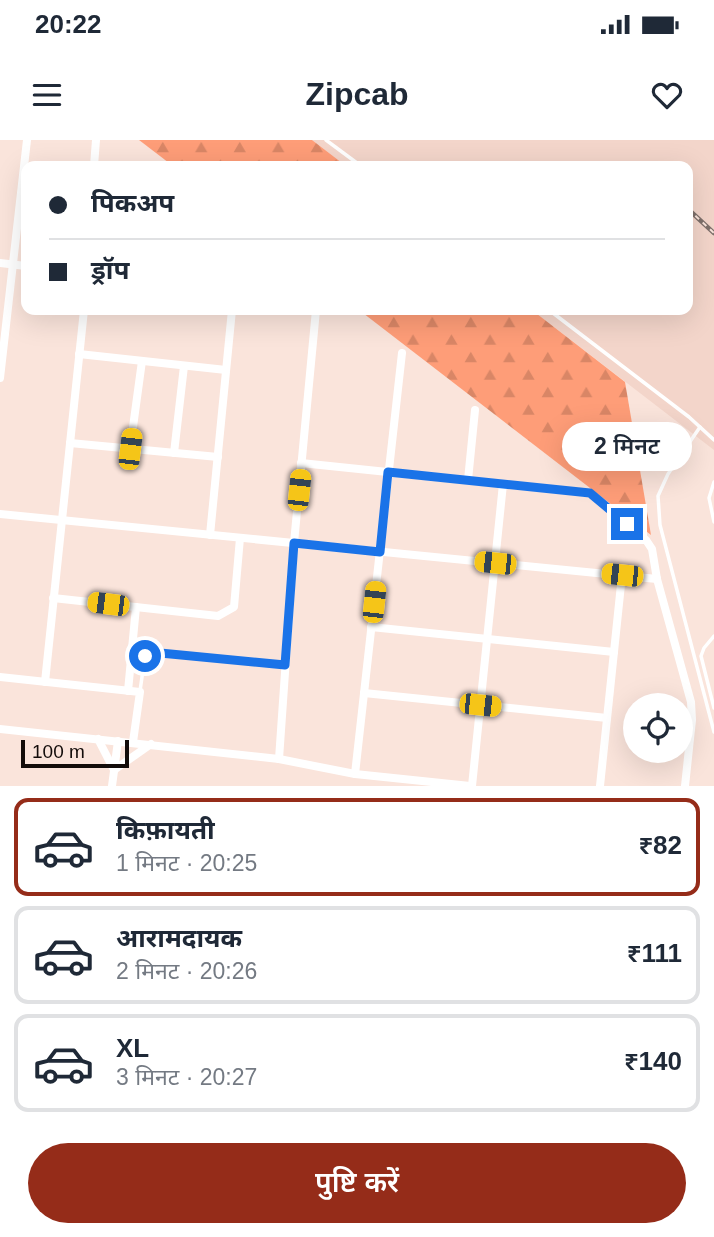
<!DOCTYPE html>
<html lang="hi">
<meta charset="utf-8">
<style>
:root{--surface:#fff;--page:#f6f6f7;--text:#1f2937;--muted:#747a83;--line:#e0e1e3;--accent:#952c19}
body{margin:0;font-family:Arial,"Noto Sans Devanagari",sans-serif;background:var(--page);color:var(--text);height:100vh;display:flex;flex-direction:column;font-size:26px;white-space:nowrap}
*{box-sizing:border-box;margin:0}
p{font-size:23px;color:var(--muted)}
.icon{flex:none;width:38px;height:38px;fill:none;stroke:currentColor;stroke-width:2;stroke-linecap:round;stroke-linejoin:round}
.map{position:relative;height:646px;overflow:hidden}
.side{display:flex;flex-direction:column;background:var(--surface);flex:1}
.side>*{flex:none}
.top-card{position:absolute;left:21px;top:21px;width:672px;height:154px;border-radius:14px;box-shadow:0 7px 28px #0002;display:grid;align-content:center;height:154px;padding:0 28px;background:var(--surface)}
.controls{position:absolute;left:623px;top:553px;display:grid;gap:14px}
.controls a{display:grid;place-items:center;width:70px;height:70px;border-radius:50%;background:var(--surface);box-shadow:0 7px 28px #0002;font-size:35px}
.scale{position:absolute;left:21px;bottom:18px;width:108px;box-sizing:border-box;padding-left:7px;border:4px solid #130c0a;border-top:0;font-size:19px;line-height:24px;white-space:nowrap;color:#130c0a;-webkit-text-stroke:5px #fae4db;paint-order:stroke}
.end{position:absolute;width:32px;height:32px;margin:-16px;border:9px solid #1a73e8;background:#fff;box-shadow:0 0 0 4px #fff}
.from{border-radius:50%}
.bubble{position:absolute;height:49px;border-radius:24px;background:var(--surface);box-shadow:0 7px 28px #0002;font-size:23px;font-weight:600;line-height:49px;text-align:center}
.car{position:absolute;width:21px;height:42px;margin:-21px -10px;border-radius:9px;box-shadow:0 0 5px 2px #0007;background:linear-gradient(#f5c518 24%,#345 0 40%,#f5c518 0 76%,#345 0 86%,#f5c518 0)}
.top-card b{display:flex;align-items:center;gap:24px;height:66px;font-size:26px}
.top-card b+b{border-top:2px solid var(--line)}
.top-card i{width:18px;height:18px;background:var(--text)}
ul{padding:12px 0 0;list-style:none}
li{display:flex;align-items:center;gap:21px;height:98px;margin:0 14px 10px;padding:0 14px;border:4px solid var(--line);border-radius:14px}
li div{flex:1}
li b{display:block;font-size:26px}
li em{font-style:normal;font-weight:600}
li.on{border-color:var(--accent)}
li>.icon{width:63px;height:63px;stroke-width:1.5}
.cta{display:flex;gap:14px;margin-top:auto;padding:14px 28px}
.cta a{flex:1;height:80px;border-radius:42px;background:var(--accent);color:#fff;font-size:28px;font-weight:600;line-height:80px;text-align:center}
.status{display:flex;justify-content:space-between;align-items:center;height:49px;padding:0 35px;background:var(--surface);direction:ltr}
.status svg{height:19px;fill:currentColor}
header{display:flex;justify-content:space-between;align-items:center;height:91px;padding:0 28px;background:var(--surface);font-size:32px;font-weight:600}
.map>svg:first-child{display:block}
.built{fill:#f3d5ca}
.forest{fill:url(#forest-firs)}
.lines{fill:none;stroke-linecap:round;stroke-linejoin:round}
.service{stroke:#fff;stroke-width:3.5}
.minor{stroke:#fff;stroke-width:8}
.rail-casing{stroke:#7e706b;stroke-width:4.5}
.rail{stroke:#fae4db;stroke-width:2;stroke-dasharray:5;stroke-linecap:butt}
.route{stroke:#1a73e8;stroke-width:9}
</style>
<div class="status"><b>20:22</b><svg viewBox="0 0 49 12"><path d="M0 12V9h3v3zM5 12V6h3v6zM10 12V3h3v9zM15 12V0h3v12zM26 1h20v11H26zM47 4h2v5h-2z"/></svg></div>
<header><svg class="icon" aria-label="menu" viewBox="0 0 24 24"><path d="M4 6h16M4 12h16M4 18h16"/></svg>Zipcab<svg class="icon" aria-label="heart" viewBox="0 0 24 24"><path d="M12 20l-8-8c-3-5 5-10 8-4 3-6 11-1 8 4z"/></svg></header>
<div class="map">
<svg width="714" height="646" viewBox="0 0 714 646">
<defs>
<pattern id="forest-firs" width="22" height="20" patternUnits="userSpaceOnUse" patternTransform="scale(1.75)"><rect width="22" height="20" fill="#fe9d78"/><path d="M5 1l3.5 6h-7zM16 11l3.5 6h-7z" fill="#d98666"/></pattern>
</defs>
<rect width="100%" height="100%" fill="#fae4db"/>
<path class="built" d="M 312,0 L 714,0 L 714,310 L 532,170 L 688,170 L 688,26 L 346,26 Z"/>
<g class="forest">
<path d="M 139,0 L 312,0 L 346,26 L 173,26 Z"/>
<path d="M 359,170 L 532,170 L 625,242 L 651,395 Z"/>
</g>
<g class="lines">
<g class="service">
<path d="M 326,0 L 361,26"/>
<path d="M 549,170 L 689,277 L 714,300"/>
<path d="M 700,287 L 668,334 L 658,356 L 660,385 L 714,592"/>
<path d="M 714,342 L 709,358 L 714,382"/>
<path d="M 714,496 L 704,508 L 701,516 L 714,568"/>
<path d="M 140,551 L 145,516 L 150,512 L 285,525"/>
</g>
<g class="minor">
<path d="M 94,26 L 96,0"/>
<path d="M 0,123 L 26,126"/>
<path d="M 79,214 L 226,230"/>
<path d="M 0,238 L 27,0"/>
<path d="M 70,303 L 218,317"/>
<path d="M 130,309 L 142,221"/>
<path d="M 174,313 L 184,226"/>
<path d="M 301,323 L 590,353 L 646,400 L 652,409 L 657,439 L 691,562 L 692,580 L 685,646"/>
<path d="M 468,340 L 475,270"/>
<path d="M 0,374 L 657,439"/>
<path d="M 210,395 L 232,170"/>
<path d="M 53,458 L 218,476 L 234,467 L 240,398"/>
<path d="M 371,487 L 614,512"/>
<path d="M 0,537 L 140,552 L 133,602"/>
<path d="M 45,542 L 84,170"/>
<path d="M 128,551 L 136,467"/>
<path d="M 364,553 L 607,578"/>
<path d="M 0,589 L 279,619 L 355,634 L 470,646"/>
<path d="M 98,599 L 114,630 L 151,604"/>
<path d="M 279,619 L 294,403 L 316,170"/>
<path d="M 355,634 L 402,213"/>
<path d="M 112,646 L 118,601"/>
<path d="M 472,646 L 503,344"/>
<path d="M 600,646 L 622,435"/>
</g>
<g class="rail-casing">
<path id="rail" d="M 688,69 L 714,93"/>
</g>
<use href="#rail" class="rail"/>
</g>
<g class="lines">
<path class="route" d="M 145,516 L 150,512 L 285,525 L 294,403 L 380,412 L 388,332 L 590,353 L 627,384"/>
</g>
</svg>
<div class="controls">
<a><svg class="icon" aria-label="locate" viewBox="0 0 24 24"><circle cx="12" cy="12" r="6"/><path d="M12 2v4M12 18v4M2 12h4M18 12h4"/></svg></a>
</div>
<div class="scale">100 m</div>
<i class="end from" style="left:145px;top:516px"></i>
<i class="end" style="left:627px;top:384px"></i>
<div class="bubble" style="left:562px;top:282px;width:130px">2 मिनट</div>
<i class="car" style="left:130px;top:309px;rotate:7deg"></i>
<i class="car" style="left:299px;top:350px;rotate:6deg"></i>
<i class="car" style="left:495px;top:423px;rotate:276deg"></i>
<i class="car" style="left:622px;top:435px;rotate:276deg"></i>
<i class="car" style="left:374px;top:462px;rotate:6deg"></i>
<i class="car" style="left:108px;top:464px;rotate:277deg"></i>
<i class="car" style="left:480px;top:565px;rotate:96deg"></i>
<div class="top-card">
<b><i class="from"></i>पिकअप</b>
<b><i></i>ड्रॉप</b>
</div>
</div>
<section class="side">
<ul>
<li class="on"><svg class="icon" aria-label="car" viewBox="0 0 24 24"><path d="M5 17H2v-5l4-1 3-4h7l3 4 3 1v5h-3M9 17h6M6 11h13"/><circle cx="7" cy="17" r="2"/><circle cx="17" cy="17" r="2"/></svg><div><b>किफ़ायती</b><p>1 मिनट · 20:25</p></div><em>₹82</em></li>
<li><svg class="icon" aria-label="car" viewBox="0 0 24 24"><path d="M5 17H2v-5l4-1 3-4h7l3 4 3 1v5h-3M9 17h6M6 11h13"/><circle cx="7" cy="17" r="2"/><circle cx="17" cy="17" r="2"/></svg><div><b>आरामदायक</b><p>2 मिनट · 20:26</p></div><em>₹111</em></li>
<li><svg class="icon" aria-label="car" viewBox="0 0 24 24"><path d="M5 17H2v-5l4-1 3-4h7l3 4 3 1v5h-3M9 17h6M6 11h13"/><circle cx="7" cy="17" r="2"/><circle cx="17" cy="17" r="2"/></svg><div><b>XL</b><p>3 मिनट · 20:27</p></div><em>₹140</em></li>
</ul>
<div class="cta"><a>पुष्टि करें</a></div>
</section>
